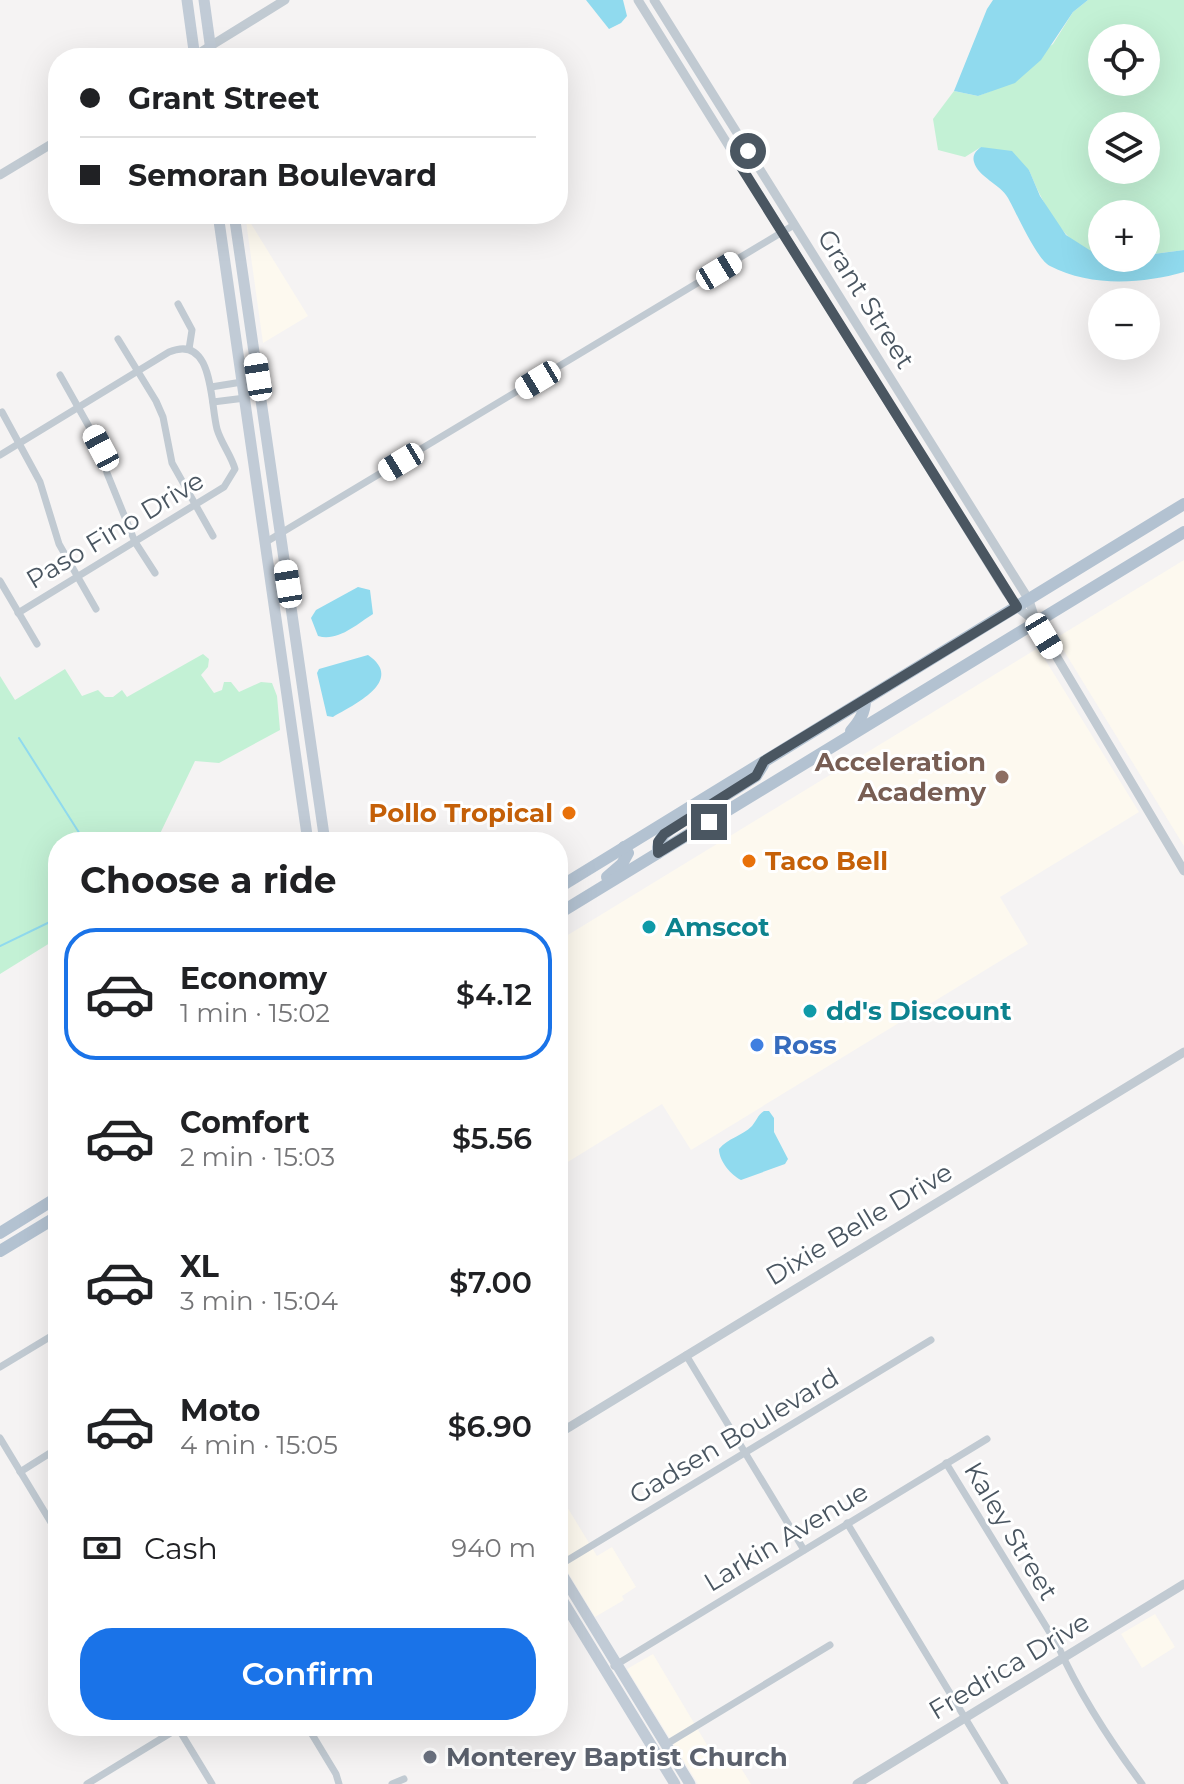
<!DOCTYPE html>
<meta charset="utf-8">
<style>
:root{--surface:#fff;--page:#f6f6f6;--text:#202124;--muted:#757577;--line:#e0e0e0;--accent:#1a73e8}
body{margin:0;font-family:Montserrat,sans-serif;background:var(--page);color:var(--text);height:100vh;display:flex;flex-direction:column;font-size:30px;white-space:nowrap}
*{box-sizing:border-box;margin:0}
p{font-size:26px;color:var(--muted)}
.icon{flex:none;width:44px;height:44px;fill:none;stroke:currentColor;stroke-width:2;stroke-linecap:round;stroke-linejoin:round}
.map{position:relative;flex:1;overflow:hidden}
.sheet{position:absolute;left:48px;top:832px;width:520px;height:904px;display:flex;flex-direction:column;background:var(--surface);border-radius:32px;box-shadow:0 8px 32px #0002}
.sheet>*{flex:none}
.top-card{position:absolute;left:48px;top:48px;width:520px;height:176px;border-radius:32px;box-shadow:0 8px 32px #0002;display:grid;align-content:center;height:176px;padding:0 32px;background:var(--surface)}
.fabs{position:absolute;left:1088px;top:24px;display:grid;gap:16px}
.fabs a{display:grid;place-items:center;width:72px;height:72px;border-radius:50%;background:var(--surface);box-shadow:0 8px 32px #0002;font-size:40px}
.end{position:absolute;width:36px;height:36px;margin:-18px;border:10px solid #4a5661;background:#fff;box-shadow:0 0 0 4px #fff}
.from{border-radius:50%}
.car{position:absolute;width:24px;height:48px;margin:-24px -12px;border-radius:10px;box-shadow:0 0 6px 2px #0007;background:linear-gradient(#fff 24%,#345 0 40%,#fff 0 76%,#345 0 86%,#fff 0)}
.top-card b{display:flex;align-items:center;gap:28px;height:76px;font-size:30px}
.top-card b+b{border-top:2px solid var(--line)}
.top-card i{width:20px;height:20px;background:var(--text)}
ul{padding:0;list-style:none}
li{display:flex;align-items:center;gap:24px;height:132px;margin:0 16px 12px;padding:0 16px;border:4px solid transparent;border-radius:32px}
li div{flex:1}
li b{display:block;font-size:30px}
li em{font-style:normal;font-weight:600}
li.active{border-color:var(--accent)}
li>.icon{width:72px;height:72px;stroke-width:1.5}
h2{padding:0 32px;font-size:36px;line-height:96px}
.pay{display:flex;align-items:center;gap:20px;height:88px;padding:0 32px;font-size:30px}
.pay p{margin-inline-start:auto}
.cta{display:flex;gap:16px;margin-top:auto;padding:16px 32px}
.cta a{flex:1;height:92px;border-radius:32px;background:var(--accent);color:#fff;font-size:32px;font-weight:600;line-height:92px;text-align:center}
.map>svg:first-child{display:block}
.commercial{fill:#fdf9ef}
.green{fill:#c3f1d5;fill-rule:evenodd}
.water{fill:#90daee}
.lines{fill:none;stroke-linecap:round;stroke-linejoin:round}
.stream{stroke:#90daee;stroke-width:2}
.minor{stroke:#c1cad2;stroke-width:7}
.tertiary{stroke:#c1cad2;stroke-width:9}
.secondary{stroke:#c1cbd6;stroke-width:11}
.primary{stroke:#b3c2d1;stroke-width:12}
.route{stroke:#4a5661;stroke-width:10}
.education-dot{fill:#8d6e63;stroke:#fff;stroke-width:3}
.food-dot{fill:#e8710a;stroke:#fff;stroke-width:3}
.culture-dot{fill:#0f9aa8;stroke:#fff;stroke-width:3}
.shop-dot{fill:#3f7fe0;stroke:#fff;stroke-width:3}
.worship-dot{fill:#6b7280;stroke:#fff;stroke-width:3}
.labels{text-anchor:middle;dominant-baseline:central;stroke-width:6;stroke-linejoin:round;paint-order:stroke}
.street-label{font-size:26px;fill:#4a5661;stroke:#fff}
.education-label{font-size:26px;font-weight:bold;fill:#785e54;stroke:#fff;text-anchor:end}
.food-label{font-size:26px;font-weight:bold;fill:#c56008;stroke:#fff;text-anchor:end}
.culture-label{font-size:26px;font-weight:bold;fill:#0d838f;stroke:#fff;text-anchor:start}
.shop-label{font-size:26px;font-weight:bold;fill:#366cbe;stroke:#fff;text-anchor:start}
.worship-label{font-size:26px;font-weight:bold;fill:#5b616d;stroke:#fff;text-anchor:start}
</style>
<div class="map">
<svg width="1184" height="1784" viewBox="0 0 1184 1784">
<rect width="100%" height="100%" fill="#f5f3f3"/>
<g class="commercial">
<path d="M 245,214 L 308,316 L 263,343 Z"/>
<path d="M 1184,560 L 1184,846 L 1056,638 Z"/>
<path d="M 1038,648 L 1139,812 L 1000,897 L 1028,944 L 691,1150 L 662,1104 L 558,1168 L 558,941 Z"/>
<path d="M 558,1492 L 597,1556 L 612,1547 L 636,1587 L 622,1596 L 624,1600 L 595,1617 L 558,1556 Z"/>
<path d="M 1155,1614 L 1175,1647 L 1142,1668 L 1121,1634 Z"/>
<path d="M 653,1654 L 719,1765 L 734,1757 L 751,1784 L 698,1784 L 627,1669 Z"/>
</g>
<g class="green">
<path d="M 1088,0 L 1184,0 L 1184,250 L 1146,255 L 1146,214 L 1102,214 L 1102,256 C 1064,248 1042,202 1029,170 L 981,147 L 965,157 L 938,150 L 933,119 L 954,91 L 978,96 L 991,91 L 1053,44 L 1073,12 ZM 1102,38 L 1146,38 L 1146,82 L 1102,82 ZM 1102,126 L 1146,126 L 1146,170 L 1102,170 Z"/>
<path d="M 203,654 L 209,659 L 208,667 L 201,675 L 214,693 L 222,690 L 224,682 L 231,682 L 239,692 L 261,682 L 272,683 L 277,696 L 280,730 L 219,763 L 195,761 L 156,842 L 58,842 L 58,938 L 0,974 L 0,676 L 15,700 L 65,669 L 82,696 L 98,690 L 105,697 L 113,697 L 122,690 L 127,697 Z"/>
</g>
<g class="water">
<path d="M 586,0 L 623,0 L 627,16 L 621,23 L 609,29 Z"/>
<path d="M 993,0 L 1088,0 L 1073,12 L 1041,60 L 1015,83 L 978,96 L 954,91 L 987,9 Z"/>
<path d="M 981,147 L 1012,151 L 1029,170 L 1040,196 L 1066,235 L 1102,258 L 1146,258 L 1146,255 L 1184,250 L 1184,272 C 1142,284 1090,287 1050,266 C 1037,260 1016,212 1008,198 C 1000,184 978,177 974,162 C 972,155 976,151 981,147 Z"/>
<path d="M 358,587 L 370,590 L 373,614 C 357,624 338,642 318,636 L 311,618 L 316,610 Z"/>
<path d="M 368,655 C 406,681 353,705 333,717 L 327,716 L 317,673 L 319,669 Z"/>
<path d="M 764,1111 L 769,1111 L 774,1118 L 774,1132 L 788,1159 L 785,1164 L 741,1180 C 731,1175 719,1161 719,1149 C 728,1138 742,1136 752,1126 C 757,1120 757,1116 764,1111 Z"/>
</g>
<g class="lines">
<g class="stream">
<path d="M 19,738 L 85,842"/>
<path d="M 0,946 L 58,918"/>
</g>
<g class="minor">
<path d="M 178,304 L 192,330 L 189,349"/>
<path d="M 118,339 L 156,401 L 163,417 L 172,463 L 213,536"/>
<path d="M 60,375 L 101,448 L 107,473 L 135,542 L 155,573"/>
<path d="M 211,387 L 242,382"/>
<path d="M 213,402 L 245,398"/>
<path d="M 2,412 L 40,482 L 59,544 L 96,609"/>
<path d="M 0,455 L 169,352 C 214,333 210,403 217,429 C 221,443 231,455 235,469 L 224,487 L 18,613"/>
<path d="M 266,542 L 794,225"/>
<path d="M 0,581 L 37,644"/>
<path d="M 686,1355 L 804,1550"/>
<path d="M 0,1367 L 58,1332"/>
<path d="M 0,1438 L 58,1534"/>
<path d="M 946,1463 L 1058,1646 C 1080,1695 1110,1741 1142,1784"/>
<path d="M 20,1472 L 58,1448"/>
<path d="M 847,1523 L 1005,1784"/>
<path d="M 558,1566 L 931,1340"/>
<path d="M 614,1666 L 987,1439"/>
<path d="M 307,1726 L 336,1774 L 339,1784"/>
<path d="M 178,1728 L 212,1784"/>
<path d="M 665,1745 L 830,1645"/>
<path d="M 87,1784 L 182,1726"/>
<path d="M 392,1784 L 404,1779"/>
</g>
<g class="tertiary">
<path d="M 638,0 L 1007,593 L 1017,607 L 1036,622"/>
<path d="M 654,0 L 1029,600 L 1036,622 L 1184,871"/>
<path d="M 191,58 L 285,0"/>
<path d="M 0,175 L 58,140"/>
<path d="M 558,1434 L 1184,1052"/>
<path d="M 857,1784 L 1184,1584"/>
</g>
<g class="secondary">
<path d="M 187,0 L 195,58"/>
<path d="M 204,0 L 212,58"/>
<path d="M 218,214 L 308,842"/>
<path d="M 234,214 L 325,842"/>
<path d="M 558,1568 L 690,1784"/>
<path d="M 558,1593 L 675,1784"/>
</g>
<g class="primary">
<path d="M 851,731 C 859,722 865,713 865,700"/>
<path d="M 726,795 L 756,776 L 763,765"/>
<path d="M 658,853 C 656,836 670,829 683,821"/>
<path d="M 607,877 L 622,864 L 628,853 L 624,847"/>
<path d="M 558,888 L 1184,504"/>
<path d="M 558,914 L 1184,532"/>
<path d="M 0,1233 L 58,1197"/>
<path d="M 0,1251 L 58,1216"/>
</g>
</g>
<g class="lines">
<path class="route" d="M 709,822 L 658,853 L 658,842 L 664,834 L 756,776 L 764,761 L 1017,607 L 733,154 L 742,141 L 748,151"/>
</g>
<circle class="education-dot" cx="1002" cy="777" r="8"/>
<g class="food-dot">
<circle cx="569" cy="813" r="8"/>
<circle cx="749" cy="861" r="8"/>
</g>
<g class="culture-dot">
<circle cx="649" cy="927" r="8"/>
<circle cx="810" cy="1011" r="8"/>
</g>
<circle class="shop-dot" cx="757" cy="1045" r="8"/>
<circle class="worship-dot" cx="430" cy="1757" r="8"/>
<g class="labels">
<g class="street-label">
<text transform="translate(866 299) rotate(58)">Grant Street</text>
<text transform="translate(115 530) rotate(-31)">Paso Fino Drive</text>
<text transform="translate(859 1224) rotate(-31)">Dixie Belle Drive</text>
<text transform="translate(734 1436) rotate(-31)">Gadsen Boulevard</text>
<text transform="translate(1011 1531) rotate(59)">Kaley Street</text>
<text transform="translate(786 1537) rotate(-31)">Larkin Avenue</text>
<text transform="translate(1009 1666) rotate(-31)">Fredrica Drive</text>
</g>
<g class="education-label">
<text x="986" y="762">Acceleration<tspan x="986" dy="30">Academy</tspan></text>
</g>
<g class="food-label">
<text x="553" y="813">Pollo Tropical</text>
<text x="765" y="861" text-anchor="start">Taco Bell</text>
</g>
<g class="culture-label">
<text x="665" y="927">Amscot</text>
<text x="826" y="1011">dd's Discount</text>
</g>
<g class="shop-label">
<text x="773" y="1045">Ross</text>
</g>
<g class="worship-label">
<text x="446" y="1757">Monterey Baptist Church</text>
</g>
</g>
</svg>
<div class="fabs">
<a><svg class="icon" aria-label="locate" viewBox="0 0 24 24"><circle cx="12" cy="12" r="6"/><path d="M12 2v4M12 18v4M2 12h4M18 12h4"/></svg></a>
<a><svg class="icon" aria-label="layers" viewBox="0 0 24 24"><path d="M12 4l9 5-9 5-9-5zM3 14l9 5 9-5"/></svg></a>
<a>+</a>
<a>−</a>
</div>
<i class="end from" style="left:748px;top:151px"></i>
<i class="end" style="left:709px;top:822px"></i>
<i class="car" style="left:719px;top:271px;rotate:59deg"></i>
<i class="car" style="left:258px;top:377px;rotate:351deg"></i>
<i class="car" style="left:538px;top:380px;rotate:239deg"></i>
<i class="car" style="left:101px;top:448px;rotate:332deg"></i>
<i class="car" style="left:401px;top:462px;rotate:239deg"></i>
<i class="car" style="left:288px;top:584px;rotate:351deg"></i>
<i class="car" style="left:1044px;top:636px;rotate:149deg"></i>
<div class="top-card">
<b><i class="from"></i>Grant Street</b>
<b><i></i>Semoran Boulevard</b>
</div>
<section class="sheet">
<h2>Choose a ride</h2>
<ul>
<li class="active"><svg class="icon" aria-label="car" viewBox="0 0 24 24"><path d="M5 17H2v-5l4-1 3-4h7l3 4 3 1v5h-3M9 17h6M6 11h13"/><circle cx="7" cy="17" r="2"/><circle cx="17" cy="17" r="2"/></svg><div><b>Economy</b><p>1 min · 15:02</p></div><em>$4.12</em></li>
<li><svg class="icon" aria-label="car" viewBox="0 0 24 24"><path d="M5 17H2v-5l4-1 3-4h7l3 4 3 1v5h-3M9 17h6M6 11h13"/><circle cx="7" cy="17" r="2"/><circle cx="17" cy="17" r="2"/></svg><div><b>Comfort</b><p>2 min · 15:03</p></div><em>$5.56</em></li>
<li><svg class="icon" aria-label="car" viewBox="0 0 24 24"><path d="M5 17H2v-5l4-1 3-4h7l3 4 3 1v5h-3M9 17h6M6 11h13"/><circle cx="7" cy="17" r="2"/><circle cx="17" cy="17" r="2"/></svg><div><b>XL</b><p>3 min · 15:04</p></div><em>$7.00</em></li>
<li><svg class="icon" aria-label="car" viewBox="0 0 24 24"><path d="M5 17H2v-5l4-1 3-4h7l3 4 3 1v5h-3M9 17h6M6 11h13"/><circle cx="7" cy="17" r="2"/><circle cx="17" cy="17" r="2"/></svg><div><b>Moto</b><p>4 min · 15:05</p></div><em>$6.90</em></li>
</ul>
<div class="pay"><svg class="icon" aria-label="cash" viewBox="0 0 24 24"><path d="M3 7h18v10H3z"/><circle cx="12" cy="12" r="2"/></svg>Cash<p>940 m</p></div>
<div class="cta"><a>Confirm</a></div>
</section>
</div>
